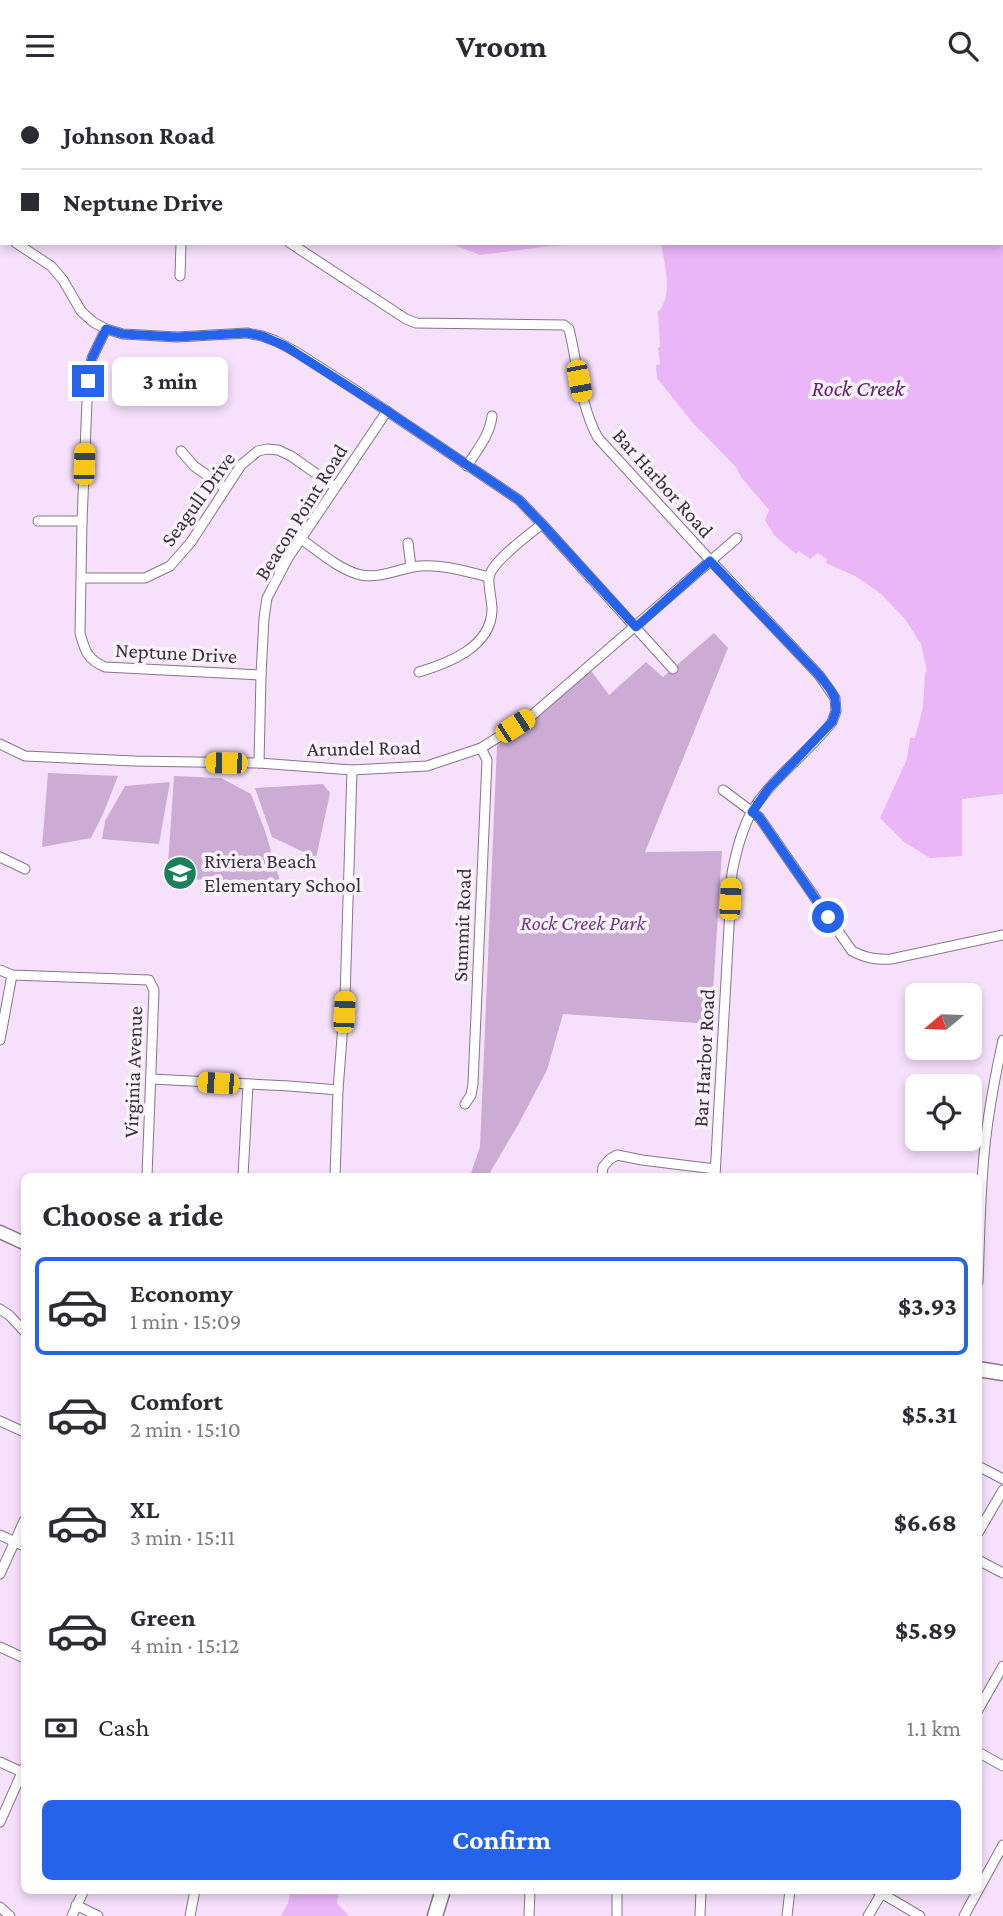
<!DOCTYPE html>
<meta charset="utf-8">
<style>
:root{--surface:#fff;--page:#f2f2f3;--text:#2b2b33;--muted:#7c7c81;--line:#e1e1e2;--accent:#2563eb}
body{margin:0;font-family:"Crimson Pro",serif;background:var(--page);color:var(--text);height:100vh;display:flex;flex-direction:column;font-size:26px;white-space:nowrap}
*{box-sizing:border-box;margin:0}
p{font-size:23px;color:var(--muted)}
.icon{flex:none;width:38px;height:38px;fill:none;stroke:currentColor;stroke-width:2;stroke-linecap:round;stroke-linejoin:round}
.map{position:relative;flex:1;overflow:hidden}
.panel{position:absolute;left:21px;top:1082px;width:961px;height:721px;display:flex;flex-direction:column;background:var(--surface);border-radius:10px;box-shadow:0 4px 10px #0003}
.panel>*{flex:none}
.guide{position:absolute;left:0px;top:0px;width:1004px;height:154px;box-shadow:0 4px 10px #0003;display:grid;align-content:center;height:154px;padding:0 21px;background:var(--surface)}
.needle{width:46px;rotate:251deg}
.tools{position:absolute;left:905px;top:892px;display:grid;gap:14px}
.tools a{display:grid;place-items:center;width:77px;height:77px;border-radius:10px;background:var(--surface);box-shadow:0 4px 10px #0003;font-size:35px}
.end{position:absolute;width:32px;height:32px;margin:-16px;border:9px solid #2563eb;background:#fff;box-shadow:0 0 0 4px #fff}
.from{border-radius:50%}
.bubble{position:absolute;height:49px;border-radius:10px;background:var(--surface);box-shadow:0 4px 10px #0003;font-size:23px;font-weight:700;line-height:49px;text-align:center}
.car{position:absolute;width:21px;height:42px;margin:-21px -10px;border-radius:9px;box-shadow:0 0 5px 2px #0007;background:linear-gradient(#f5c518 24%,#345 0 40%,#f5c518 0 76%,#345 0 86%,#f5c518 0)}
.guide b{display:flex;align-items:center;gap:24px;height:66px;font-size:26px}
.guide b+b{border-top:2px solid var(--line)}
.guide i{width:18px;height:18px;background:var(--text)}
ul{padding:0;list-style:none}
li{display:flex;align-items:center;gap:21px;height:98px;margin:0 14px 10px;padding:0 7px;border:4px solid transparent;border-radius:10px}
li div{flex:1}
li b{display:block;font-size:26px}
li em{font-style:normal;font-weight:700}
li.selected{border-color:var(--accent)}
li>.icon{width:63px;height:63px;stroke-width:1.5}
h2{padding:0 21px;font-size:32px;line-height:84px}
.pay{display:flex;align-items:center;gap:18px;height:77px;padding:0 21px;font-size:26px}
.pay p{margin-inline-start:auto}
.cta{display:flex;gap:14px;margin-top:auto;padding:14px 21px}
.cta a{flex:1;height:80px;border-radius:10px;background:var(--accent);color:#fff;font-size:28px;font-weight:700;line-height:80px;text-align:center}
header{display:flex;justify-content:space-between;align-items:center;height:91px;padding:0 21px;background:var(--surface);font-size:32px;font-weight:700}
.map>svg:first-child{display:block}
.green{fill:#ccacd5}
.water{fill:#eab6f8}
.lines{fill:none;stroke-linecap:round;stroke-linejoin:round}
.street-casing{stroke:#88748d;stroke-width:11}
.secondary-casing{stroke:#88748d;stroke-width:15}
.primary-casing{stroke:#88748d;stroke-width:17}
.street{stroke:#fff;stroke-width:9}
.secondary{stroke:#fff;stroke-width:12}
.primary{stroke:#fff;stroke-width:14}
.route{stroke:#2563eb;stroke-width:9}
.labels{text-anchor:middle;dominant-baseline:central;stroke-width:7;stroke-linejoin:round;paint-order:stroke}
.street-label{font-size:21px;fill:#38303b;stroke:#fbf2fe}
.poi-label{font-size:21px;fill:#38303b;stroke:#fbf2fe;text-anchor:start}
.park-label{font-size:21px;font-style:italic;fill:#733583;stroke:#fbf2fe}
.water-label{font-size:23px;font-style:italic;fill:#5f216f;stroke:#fbf2fe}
</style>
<header><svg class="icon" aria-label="menu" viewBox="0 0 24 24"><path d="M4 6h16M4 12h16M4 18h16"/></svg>Vroom<svg class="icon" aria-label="search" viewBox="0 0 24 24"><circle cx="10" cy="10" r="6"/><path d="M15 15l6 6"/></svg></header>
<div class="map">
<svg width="1003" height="1825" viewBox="0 0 1003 1825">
<rect width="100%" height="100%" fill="#f6e0fc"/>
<g class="green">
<path d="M 714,542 L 728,557 L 645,761 L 722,760 L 711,933 L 563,923 L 547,979 L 518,1034 L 488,1085 L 470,1085 L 480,1056 L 497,654 L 589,577 L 609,604 L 646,571 L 663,586 Z"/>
<path d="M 48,682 L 118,685 L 103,723 L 91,747 L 42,756 Z"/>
<path d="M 174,685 L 221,687 L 251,703 L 265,740 L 280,790 L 167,788 Z"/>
<path d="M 170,691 L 159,753 L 102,748 L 105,730 L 125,695 Z"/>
<path d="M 323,693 L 330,702 L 316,767 L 272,746 L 255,697 Z"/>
</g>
<g class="water">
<path d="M 272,0 L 1003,0 L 1003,703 L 962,708 L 962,765 L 930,767 L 904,751 L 880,727 L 907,668 L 910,647 L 915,647 L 923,616 L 925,582 L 927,580 L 921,553 L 905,528 L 881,503 L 870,495 L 855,485 L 826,472 L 827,468 L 818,462 L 810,468 L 799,460 L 796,463 L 774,444 L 765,429 L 769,419 L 741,386 L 735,375 L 692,331 L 657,287 L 656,274 L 660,273 L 658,257 L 660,256 L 658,221 C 674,205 664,172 661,152 L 1003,152 L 1003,2 L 272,2 Z"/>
<path d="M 449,152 L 601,152 L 550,155 L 480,164 Z"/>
<path d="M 291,1799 L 339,1799 L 337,1812 L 349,1825 L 281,1825 L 288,1812 Z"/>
</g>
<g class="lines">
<g class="street-casing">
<g id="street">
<path d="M 0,44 L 2,45"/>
<path d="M 0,113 L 2,109"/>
<path d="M 0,145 L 2,146"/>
<path d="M 16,152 L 51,175 L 63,189 L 81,220 L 93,231 L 106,238 L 123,243 L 177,246 L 247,242 L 262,245 L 276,250 L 298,262 L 357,300 L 519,409 L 542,433 L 673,578"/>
<path d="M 290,152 L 406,228 L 416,232 L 564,234 L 569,238 C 578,275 580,314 598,347 L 711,470 L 819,584 L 835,607 L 836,620 L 832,631 C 808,662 773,686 752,720 C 741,740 736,761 732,782 L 715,1085"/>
<path d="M 180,185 L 181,152"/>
<path d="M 106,238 L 92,267 L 88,287 L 82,430 L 80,542 C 85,560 87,568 105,576 L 261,584"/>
<path d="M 181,360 L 194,375 L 225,397"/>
<path d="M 467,375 C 477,359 490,344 492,325"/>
<path d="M 38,430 L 82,430"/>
<path d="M 301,448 C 317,459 341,480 361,484 C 380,488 400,477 420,475 C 443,473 467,481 489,486"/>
<path d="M 408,452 L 411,476"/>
<path d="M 82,487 L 145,487 L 170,475 L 191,451 L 241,374 L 258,360 L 267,358 L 278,359 L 291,365 L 335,396"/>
<path d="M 419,581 C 449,572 491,556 492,519 C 492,508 488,496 489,486 C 492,470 530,443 542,433"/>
<path d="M 0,653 L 25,665 L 134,670 L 259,672 L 352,679 L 427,675 L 481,657 L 530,626 L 737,447"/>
<path d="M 259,672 L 261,584 L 264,527 L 267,507 L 288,467 L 387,320"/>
<path d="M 723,699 L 759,726 L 852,860 C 866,867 876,869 891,868 L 1003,844"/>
<path d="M 0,766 L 25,778"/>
<path d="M 0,879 L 12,884 L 149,889 L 154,899 L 147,1085"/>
<path d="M 0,949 L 12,884"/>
<path d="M 151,988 L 289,995 L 338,999"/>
<path d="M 465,1013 L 471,1004 L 473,993 L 487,669 L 481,657"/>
<path d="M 243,1085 L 248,993"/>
<path d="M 335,1085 L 338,999 L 345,907 L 352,679"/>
<path d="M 602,1085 L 603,1076 L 610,1068 L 617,1064 L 642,1069 L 715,1078"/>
<path d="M 978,1191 C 980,1143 980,1093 986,1045 C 990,1012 996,981 1003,949"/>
<path d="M 0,1218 L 9,1224 L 24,1240"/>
<path d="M 0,1330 L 24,1341"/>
<path d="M 978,1375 L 1003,1388"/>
<path d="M 978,1442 L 1003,1399"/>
<path d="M 0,1444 L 24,1455"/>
<path d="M 978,1469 L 1003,1482"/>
<path d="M 0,1483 L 24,1430"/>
<path d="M 0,1556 L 24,1567"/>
<path d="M 978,1619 L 1003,1575"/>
<path d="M 978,1661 L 1003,1675"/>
<path d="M 0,1671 L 24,1682"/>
<path d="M 0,1731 L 24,1677"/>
<path d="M 876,1799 L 920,1825"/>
<path d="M 76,1814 L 98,1825"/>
<path d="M 0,1816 L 10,1825"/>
<path d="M 72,1825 L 84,1799"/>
<path d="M 190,1825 L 195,1799"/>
<path d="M 529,1825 L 530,1799"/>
<path d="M 617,1825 L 617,1799"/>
<path d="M 700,1825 L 701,1799"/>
<path d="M 787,1825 L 790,1799"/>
<path d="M 868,1825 L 883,1800"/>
<path d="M 964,1825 L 1003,1754"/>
</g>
</g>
<g class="secondary-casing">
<path id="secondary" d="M 0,1141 L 24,1152"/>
</g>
<g class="primary-casing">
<g id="primary">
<path d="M 978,1278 L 1003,1282"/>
<path d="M 435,1825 L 443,1799"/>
</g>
</g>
<use href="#street" class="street"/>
<use href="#secondary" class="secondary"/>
<use href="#primary" class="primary"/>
</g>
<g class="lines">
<path class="route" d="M 88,290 L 92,267 L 106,238 L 123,243 L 177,246 L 247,242 L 262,245 L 285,255 L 387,320 L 519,409 L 542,433 L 636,536 L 710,470 L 819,584 L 830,598 L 835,607 L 836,620 L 832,631 L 769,697 L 752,721 L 759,726 L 828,826"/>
</g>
<defs>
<g id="school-disc" transform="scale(1.75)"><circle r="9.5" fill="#18805a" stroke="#fbf2fe"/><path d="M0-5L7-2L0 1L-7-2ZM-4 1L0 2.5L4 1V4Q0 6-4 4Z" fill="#fff"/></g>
</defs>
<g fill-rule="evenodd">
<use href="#school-disc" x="180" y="782"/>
</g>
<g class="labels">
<g class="street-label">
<text transform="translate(663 392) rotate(48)">Bar Harbor Road</text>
<text transform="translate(198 408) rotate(-54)">Seagull Drive</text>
<text transform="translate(301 421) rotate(-58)">Beacon Point Road</text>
<text transform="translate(176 562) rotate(3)">Neptune Drive</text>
<text transform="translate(364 657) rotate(-1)">Arundel Road</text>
<text transform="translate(462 834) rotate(-88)">Summit Road</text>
<text transform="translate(704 967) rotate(-87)">Bar Harbor Road</text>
<text transform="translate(133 981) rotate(-88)">Virginia Avenue</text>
</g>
<g class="poi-label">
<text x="204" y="770">Riviera Beach<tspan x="204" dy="24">Elementary School</tspan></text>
</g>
<g class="park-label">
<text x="583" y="832">Rock Creek Park</text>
</g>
<g class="water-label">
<text x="858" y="297">Rock Creek</text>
</g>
</g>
</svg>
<div class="tools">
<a><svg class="needle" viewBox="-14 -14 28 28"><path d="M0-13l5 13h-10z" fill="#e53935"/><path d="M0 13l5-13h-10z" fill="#7c7c81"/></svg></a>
<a><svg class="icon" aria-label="locate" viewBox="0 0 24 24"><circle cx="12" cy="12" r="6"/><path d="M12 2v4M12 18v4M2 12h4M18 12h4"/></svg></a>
</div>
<i class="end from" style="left:828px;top:826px"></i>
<i class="end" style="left:88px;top:290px"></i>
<div class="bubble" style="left:112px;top:266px;width:116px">3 min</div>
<i class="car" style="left:579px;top:290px;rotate:169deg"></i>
<i class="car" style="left:84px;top:373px;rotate:2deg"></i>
<i class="car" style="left:515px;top:635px;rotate:57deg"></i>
<i class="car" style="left:226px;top:672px;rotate:271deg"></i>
<i class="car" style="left:730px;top:808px;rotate:3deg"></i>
<i class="car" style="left:344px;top:921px;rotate:3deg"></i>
<i class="car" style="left:218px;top:992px;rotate:273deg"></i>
<div class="guide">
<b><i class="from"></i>Johnson Road</b>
<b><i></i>Neptune Drive</b>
</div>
<section class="panel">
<h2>Choose a ride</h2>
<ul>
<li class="selected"><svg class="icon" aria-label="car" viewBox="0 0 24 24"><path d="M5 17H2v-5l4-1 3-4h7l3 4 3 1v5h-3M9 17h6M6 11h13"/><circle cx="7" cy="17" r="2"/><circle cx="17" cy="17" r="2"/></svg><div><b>Economy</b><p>1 min · 15:09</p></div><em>$3.93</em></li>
<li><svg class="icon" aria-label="car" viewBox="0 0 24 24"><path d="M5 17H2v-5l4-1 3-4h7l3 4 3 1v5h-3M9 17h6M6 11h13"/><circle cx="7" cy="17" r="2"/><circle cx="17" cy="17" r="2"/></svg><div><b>Comfort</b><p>2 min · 15:10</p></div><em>$5.31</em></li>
<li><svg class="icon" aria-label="car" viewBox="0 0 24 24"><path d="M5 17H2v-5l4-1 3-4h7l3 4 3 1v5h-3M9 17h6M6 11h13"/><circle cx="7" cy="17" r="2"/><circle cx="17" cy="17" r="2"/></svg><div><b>XL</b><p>3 min · 15:11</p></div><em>$6.68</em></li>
<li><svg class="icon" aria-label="car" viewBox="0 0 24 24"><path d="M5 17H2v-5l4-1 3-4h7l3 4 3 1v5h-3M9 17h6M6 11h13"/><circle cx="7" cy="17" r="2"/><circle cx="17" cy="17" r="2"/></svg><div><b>Green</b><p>4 min · 15:12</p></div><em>$5.89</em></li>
</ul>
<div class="pay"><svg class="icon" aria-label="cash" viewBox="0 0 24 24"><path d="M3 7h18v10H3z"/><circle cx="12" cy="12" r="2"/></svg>Cash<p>1.1 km</p></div>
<div class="cta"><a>Confirm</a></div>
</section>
</div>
